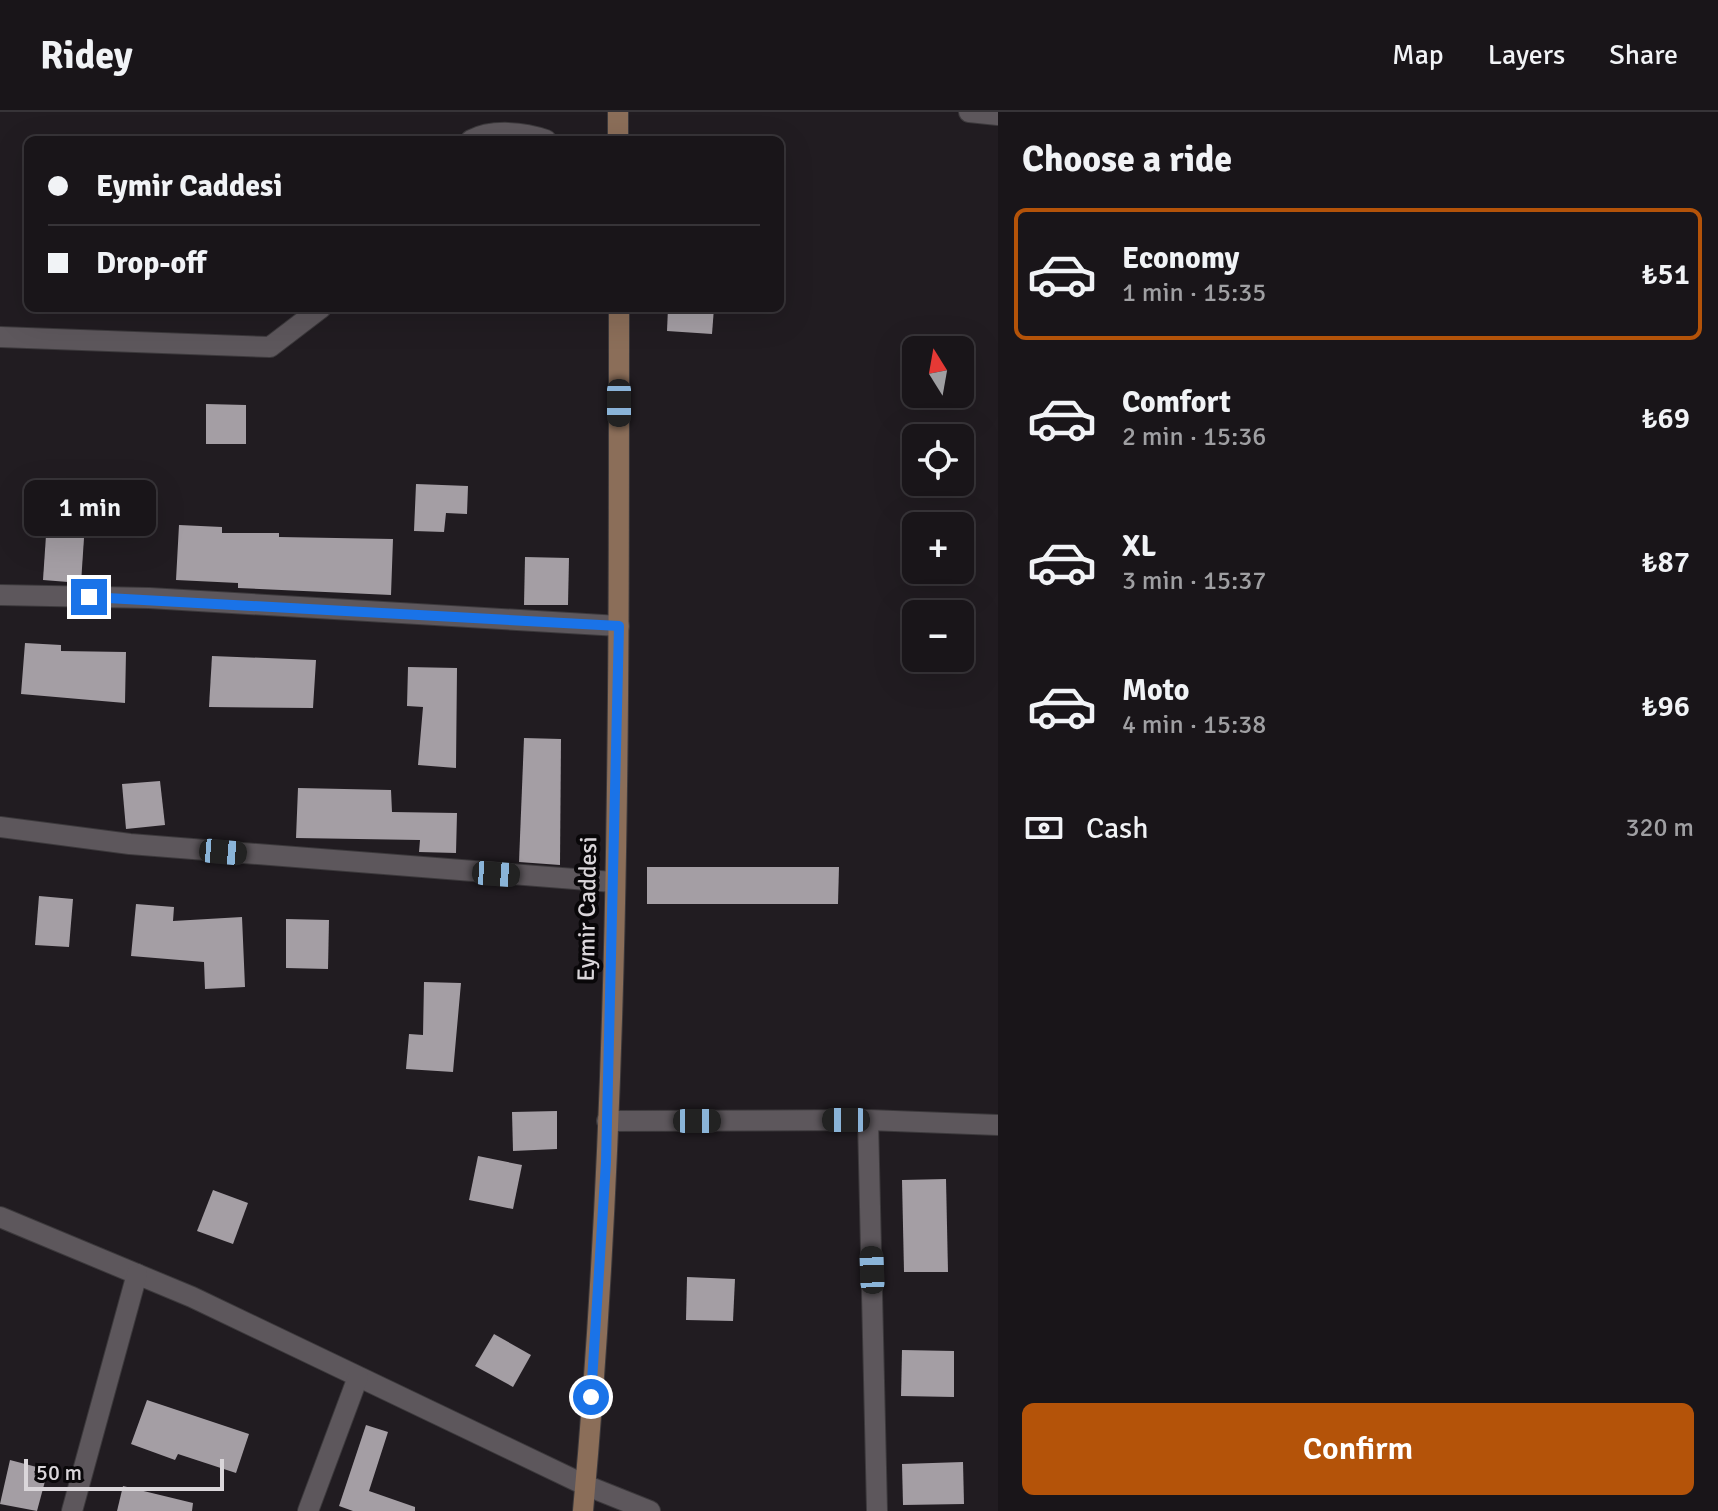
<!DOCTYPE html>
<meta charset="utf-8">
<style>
:root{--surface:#191519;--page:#221e22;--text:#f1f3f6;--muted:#9f9fa2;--line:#373438;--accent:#b45309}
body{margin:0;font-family:Signika,sans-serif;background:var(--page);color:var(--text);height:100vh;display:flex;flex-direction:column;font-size:30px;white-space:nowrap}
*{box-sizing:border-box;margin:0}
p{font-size:26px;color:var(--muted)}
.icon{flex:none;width:44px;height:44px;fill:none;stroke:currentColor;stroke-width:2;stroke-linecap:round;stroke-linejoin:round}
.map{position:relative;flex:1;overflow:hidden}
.details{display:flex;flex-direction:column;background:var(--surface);width:720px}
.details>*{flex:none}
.hud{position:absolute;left:24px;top:24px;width:760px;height:176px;border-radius:12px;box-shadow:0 8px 32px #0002,0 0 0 2px var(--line);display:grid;align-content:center;height:176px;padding:0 24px;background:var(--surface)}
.needle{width:52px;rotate:349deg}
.tools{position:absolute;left:902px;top:224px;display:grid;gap:16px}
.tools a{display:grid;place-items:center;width:72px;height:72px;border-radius:12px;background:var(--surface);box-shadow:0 8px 32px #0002,0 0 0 2px var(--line);font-size:40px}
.scale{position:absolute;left:24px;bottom:20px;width:200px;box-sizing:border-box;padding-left:8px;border:4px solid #dad6da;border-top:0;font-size:22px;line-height:28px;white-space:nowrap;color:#dad6da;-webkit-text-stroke:6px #090709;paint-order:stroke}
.end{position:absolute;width:36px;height:36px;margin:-18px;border:10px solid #1a73e8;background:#fff;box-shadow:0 0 0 4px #fff}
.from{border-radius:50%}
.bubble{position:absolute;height:56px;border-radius:12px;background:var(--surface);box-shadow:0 8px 32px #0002,0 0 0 2px var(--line);font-size:26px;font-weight:600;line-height:56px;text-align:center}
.car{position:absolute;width:24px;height:48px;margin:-24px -12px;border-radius:10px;box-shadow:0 0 6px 2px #0007;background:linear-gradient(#222 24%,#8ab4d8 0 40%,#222 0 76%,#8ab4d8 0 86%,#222 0)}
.hud b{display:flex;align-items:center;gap:28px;height:76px;font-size:30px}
.hud b+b{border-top:2px solid var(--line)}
.hud i{width:20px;height:20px;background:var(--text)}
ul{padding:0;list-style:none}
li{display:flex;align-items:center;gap:24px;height:132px;margin:0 16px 12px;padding:0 8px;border:4px solid transparent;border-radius:12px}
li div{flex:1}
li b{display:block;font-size:30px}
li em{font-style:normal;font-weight:600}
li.on{border-color:var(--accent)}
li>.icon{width:72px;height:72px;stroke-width:1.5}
h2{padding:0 24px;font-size:36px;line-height:96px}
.pay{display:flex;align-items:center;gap:20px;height:88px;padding:0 24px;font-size:30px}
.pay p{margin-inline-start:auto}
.action{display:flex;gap:16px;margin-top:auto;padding:16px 24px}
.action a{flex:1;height:92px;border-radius:12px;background:var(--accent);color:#fff;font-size:32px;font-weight:600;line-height:92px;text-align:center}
header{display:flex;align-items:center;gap:48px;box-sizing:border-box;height:112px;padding:0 40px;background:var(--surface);border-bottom:2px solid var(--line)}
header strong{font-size:38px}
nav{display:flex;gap:44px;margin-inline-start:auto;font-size:28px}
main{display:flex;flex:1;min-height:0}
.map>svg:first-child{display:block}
.building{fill:#a49ea4}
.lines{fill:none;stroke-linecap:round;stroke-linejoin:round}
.minor-casing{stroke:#3c393c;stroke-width:22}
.secondary-casing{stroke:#3c393c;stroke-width:22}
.minor{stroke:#5d575c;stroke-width:20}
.secondary{stroke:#8b6e59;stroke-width:20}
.route{stroke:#1a73e8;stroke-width:10}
.labels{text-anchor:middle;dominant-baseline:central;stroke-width:8;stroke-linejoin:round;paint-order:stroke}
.street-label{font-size:24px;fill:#dad6da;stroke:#090709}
</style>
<header>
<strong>Ridey</strong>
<nav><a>Map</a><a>Layers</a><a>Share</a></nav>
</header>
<main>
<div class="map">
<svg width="998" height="1399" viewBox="0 0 998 1399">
<rect width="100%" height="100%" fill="#211c21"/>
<g class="building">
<path d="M 668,196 L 714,196 L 712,222 L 667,219 Z"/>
<path d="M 206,292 L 246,293 L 246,332 L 206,332 Z"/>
<path d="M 416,372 L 468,374 L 467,402 L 446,401 L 444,420 L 414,419 Z"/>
<path d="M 48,394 L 86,396 L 81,471 L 43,468 Z"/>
<path d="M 179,413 L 222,415 L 222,421 L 279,421 L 279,425 L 393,427 L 391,483 L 238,476 L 238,471 L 176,468 Z"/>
<path d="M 525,445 L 569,446 L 568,493 L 524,493 Z"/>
<path d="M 25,531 L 61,533 L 61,539 L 126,540 L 125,591 L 21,582 Z"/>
<path d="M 212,544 L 316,548 L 313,596 L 209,595 Z"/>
<path d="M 408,555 L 457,556 L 456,656 L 418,653 L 423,595 L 407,594 Z"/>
<path d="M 524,626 L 561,627 L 560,753 L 519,750 Z"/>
<path d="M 160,669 L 165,713 L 126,717 L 122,672 Z"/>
<path d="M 298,676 L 391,678 L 392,700 L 457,701 L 456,741 L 419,740 L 420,728 L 296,726 Z"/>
<path d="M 647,755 L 839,755 L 838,792 L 647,792 Z"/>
<path d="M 39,784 L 73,787 L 69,835 L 35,833 Z"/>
<path d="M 136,792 L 174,795 L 173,809 L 242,805 L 245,875 L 205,877 L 204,850 L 131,844 Z"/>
<path d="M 286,807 L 329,808 L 328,857 L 286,856 Z"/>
<path d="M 424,870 L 461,871 L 453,960 L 406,957 L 409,922 L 423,923 Z"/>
<path d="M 557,999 L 557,1037 L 513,1039 L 512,1000 Z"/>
<path d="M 478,1044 L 522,1053 L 513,1097 L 469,1088 Z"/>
<path d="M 946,1067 L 948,1160 L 904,1160 L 902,1068 Z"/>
<path d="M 213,1078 L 248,1091 L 233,1132 L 197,1119 Z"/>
<path d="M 687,1165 L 735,1167 L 733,1209 L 686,1208 Z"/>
<path d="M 494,1222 L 531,1243 L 513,1275 L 475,1254 Z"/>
<path d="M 902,1238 L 954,1239 L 954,1285 L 901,1284 Z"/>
<path d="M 147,1288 L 249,1322 L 236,1361 L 178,1342 L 175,1348 L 131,1332 Z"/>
<path d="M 366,1313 L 388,1320 L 369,1379 L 415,1395 L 415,1399 L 353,1399 L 339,1394 Z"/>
<path d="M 10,1348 L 48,1358 L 37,1399 L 0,1392 Z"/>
<path d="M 963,1350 L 964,1392 L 903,1393 L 902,1352 Z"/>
<path d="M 123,1374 L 193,1391 L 192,1399 L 117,1399 Z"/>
</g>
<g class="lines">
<g class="minor-casing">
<g id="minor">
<path d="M 969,0 L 998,3"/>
<path d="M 471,28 C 492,17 524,20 546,28"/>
<path d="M 0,225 L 270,235 L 321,196"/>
<path d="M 0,483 L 149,486 L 619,514"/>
<path d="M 0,715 L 130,732 L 613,770"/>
<path d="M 868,1008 L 877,1399"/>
<path d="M 607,1009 L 868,1008 L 998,1013"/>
<path d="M 0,1105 L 192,1185 L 585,1373 L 650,1399"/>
<path d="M 72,1399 L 137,1162"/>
<path d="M 308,1399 L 358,1265"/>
</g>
</g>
<g class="secondary-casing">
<g id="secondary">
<path d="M 618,0 L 618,28"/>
<path d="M 583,1399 C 620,1000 619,597 619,196"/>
</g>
</g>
<use href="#minor" class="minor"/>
<use href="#secondary" class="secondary"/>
</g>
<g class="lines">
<path class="route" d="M 89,485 L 619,514 L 606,1050 L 591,1285"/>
</g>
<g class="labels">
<g class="street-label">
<text transform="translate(587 797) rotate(-89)">Eymir Caddesi</text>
</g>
</g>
</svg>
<div class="tools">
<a><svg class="needle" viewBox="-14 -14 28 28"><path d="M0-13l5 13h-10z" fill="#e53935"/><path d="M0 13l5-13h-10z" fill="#9f9fa2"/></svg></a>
<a><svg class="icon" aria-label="locate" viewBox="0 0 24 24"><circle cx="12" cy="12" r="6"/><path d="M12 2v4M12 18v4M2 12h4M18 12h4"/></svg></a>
<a>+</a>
<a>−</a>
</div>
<div class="scale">50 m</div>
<i class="end from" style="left:591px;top:1285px"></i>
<i class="end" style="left:89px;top:485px"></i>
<div class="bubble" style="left:24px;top:368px;width:132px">1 min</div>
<i class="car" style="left:619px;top:291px;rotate:180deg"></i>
<i class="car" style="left:223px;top:740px;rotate:95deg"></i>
<i class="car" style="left:496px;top:762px;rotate:94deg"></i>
<i class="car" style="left:846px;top:1008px;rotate:270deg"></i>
<i class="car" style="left:697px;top:1009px;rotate:90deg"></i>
<i class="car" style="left:872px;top:1158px;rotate:358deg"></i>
<div class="hud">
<b><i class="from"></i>Eymir Caddesi</b>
<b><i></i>Drop-off</b>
</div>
</div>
<section class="details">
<h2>Choose a ride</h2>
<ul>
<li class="on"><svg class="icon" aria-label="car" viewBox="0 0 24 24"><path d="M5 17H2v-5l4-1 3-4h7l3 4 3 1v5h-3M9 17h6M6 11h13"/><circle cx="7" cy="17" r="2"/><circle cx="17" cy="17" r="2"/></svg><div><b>Economy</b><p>1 min · 15:35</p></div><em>₺51</em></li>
<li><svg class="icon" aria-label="car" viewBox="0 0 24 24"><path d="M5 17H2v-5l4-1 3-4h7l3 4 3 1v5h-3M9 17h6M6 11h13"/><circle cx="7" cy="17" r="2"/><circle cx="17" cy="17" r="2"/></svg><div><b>Comfort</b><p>2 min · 15:36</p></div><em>₺69</em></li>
<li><svg class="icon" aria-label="car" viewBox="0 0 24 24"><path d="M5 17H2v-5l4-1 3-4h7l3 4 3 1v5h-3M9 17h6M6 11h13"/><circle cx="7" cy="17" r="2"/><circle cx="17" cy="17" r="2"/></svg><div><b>XL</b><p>3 min · 15:37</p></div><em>₺87</em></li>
<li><svg class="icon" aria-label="car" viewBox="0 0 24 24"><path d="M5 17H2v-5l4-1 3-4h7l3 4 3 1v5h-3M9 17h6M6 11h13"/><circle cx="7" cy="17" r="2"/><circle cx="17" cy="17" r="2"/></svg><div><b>Moto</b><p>4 min · 15:38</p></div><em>₺96</em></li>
</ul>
<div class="pay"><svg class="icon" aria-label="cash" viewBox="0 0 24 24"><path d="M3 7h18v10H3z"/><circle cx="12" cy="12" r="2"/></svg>Cash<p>320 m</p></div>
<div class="action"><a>Confirm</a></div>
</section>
</main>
